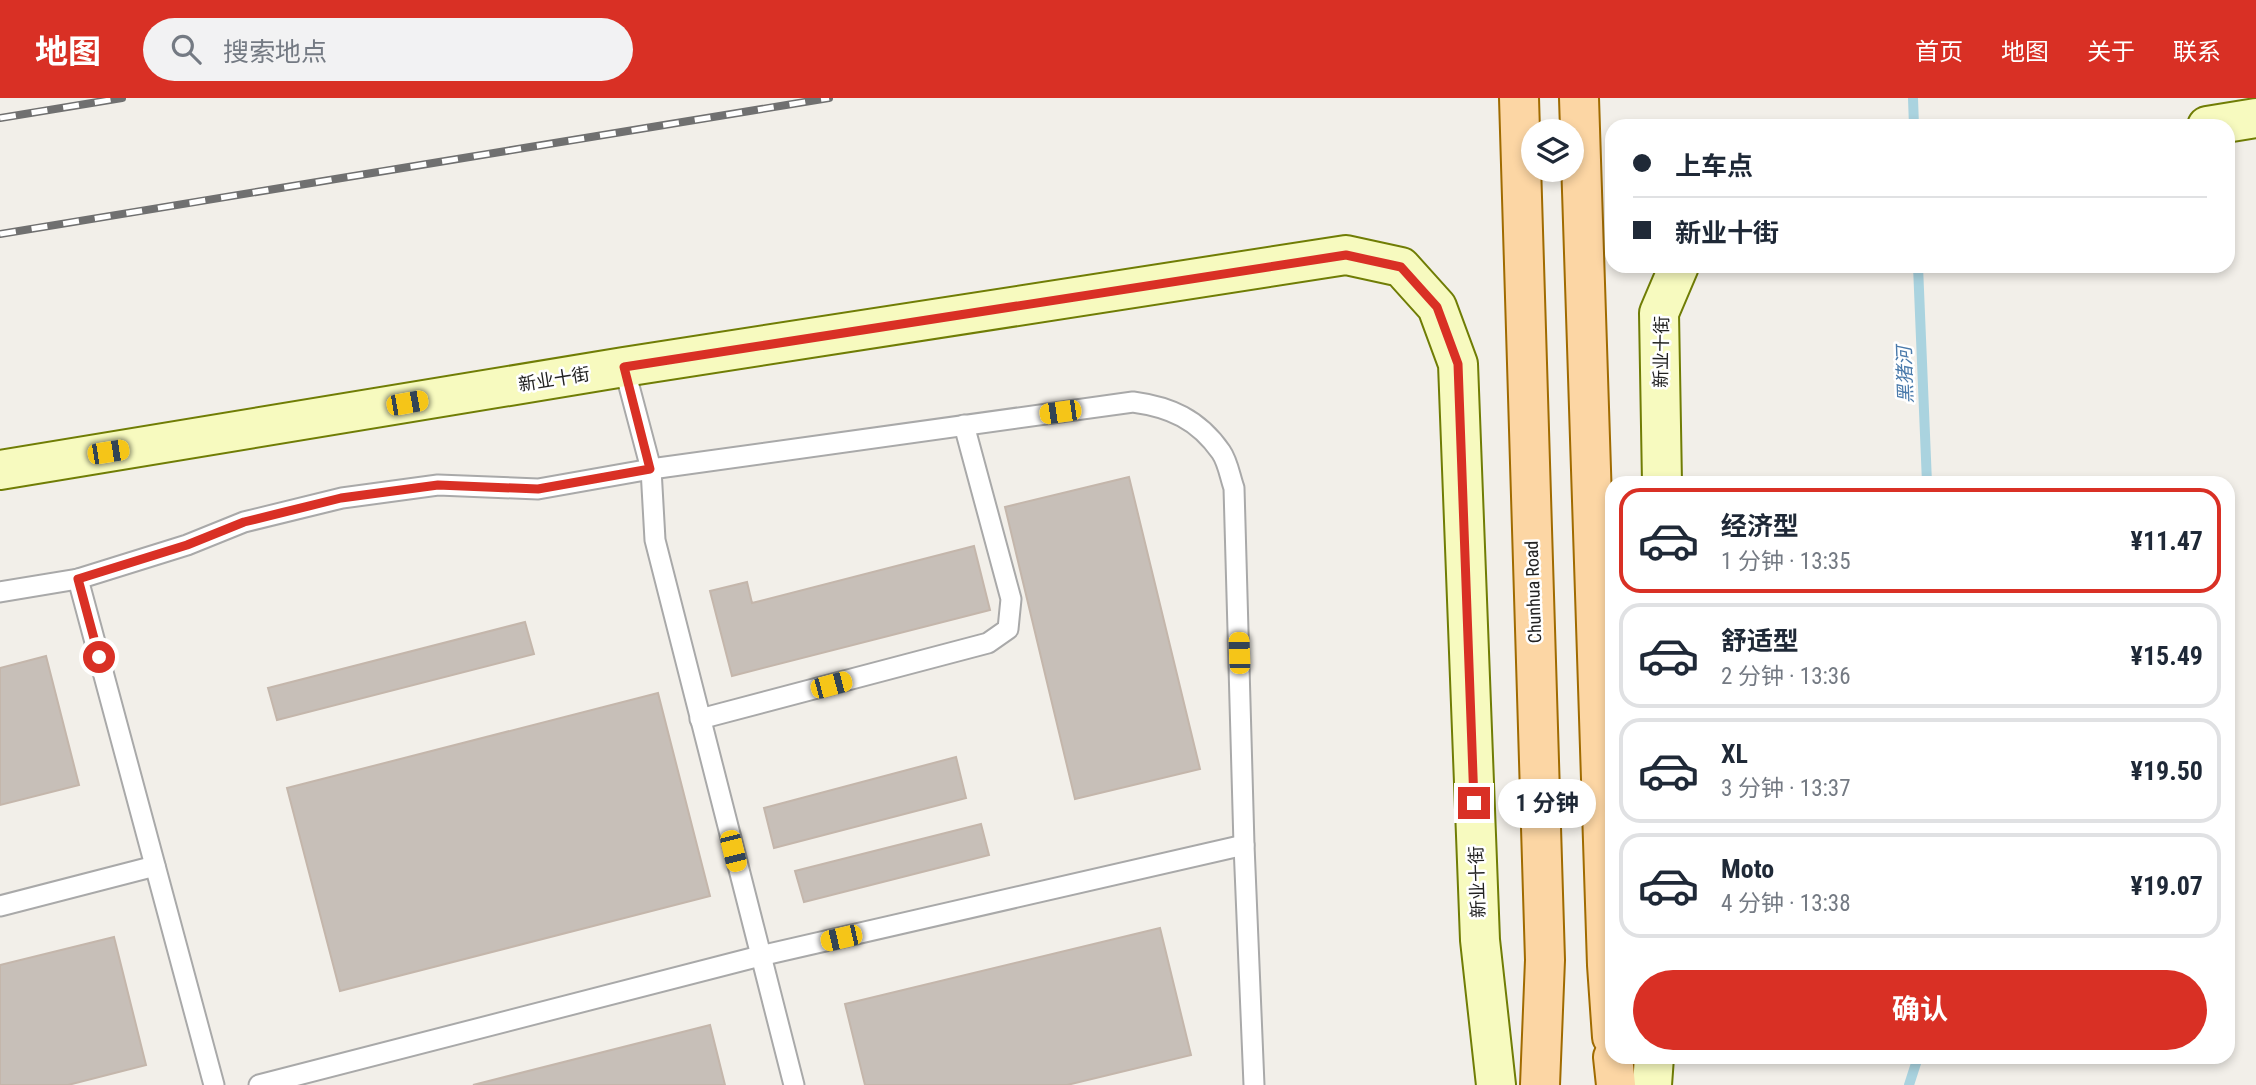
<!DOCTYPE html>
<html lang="zh">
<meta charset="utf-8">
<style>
:root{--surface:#fff;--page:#f2f2f3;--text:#1f2937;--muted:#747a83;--line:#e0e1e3;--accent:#d93025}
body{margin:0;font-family:"Roboto Condensed","Noto Sans SC",sans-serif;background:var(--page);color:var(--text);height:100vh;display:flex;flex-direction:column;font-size:26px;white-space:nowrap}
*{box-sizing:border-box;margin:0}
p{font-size:23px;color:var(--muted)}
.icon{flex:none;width:38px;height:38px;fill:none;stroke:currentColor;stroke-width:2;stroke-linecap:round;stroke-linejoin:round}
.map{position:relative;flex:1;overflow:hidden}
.panel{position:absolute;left:1605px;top:378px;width:630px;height:588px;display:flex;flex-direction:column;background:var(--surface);border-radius:21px;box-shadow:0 4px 10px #0003}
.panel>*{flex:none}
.hud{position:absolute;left:1605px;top:21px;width:630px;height:154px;border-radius:21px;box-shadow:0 4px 10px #0003;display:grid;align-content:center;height:154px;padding:0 28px;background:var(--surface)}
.buttons{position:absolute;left:1521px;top:21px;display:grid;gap:14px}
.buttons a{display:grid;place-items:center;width:63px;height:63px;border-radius:50%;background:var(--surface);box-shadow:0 4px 10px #0003;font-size:35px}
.end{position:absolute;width:32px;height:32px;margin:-16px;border:9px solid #d93025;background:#fff;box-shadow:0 0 0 4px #fff}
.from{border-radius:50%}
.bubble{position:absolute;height:49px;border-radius:24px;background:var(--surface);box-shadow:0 4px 10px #0003;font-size:23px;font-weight:700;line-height:49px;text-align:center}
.car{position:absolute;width:21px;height:42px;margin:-21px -10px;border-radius:9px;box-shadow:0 0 5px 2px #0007;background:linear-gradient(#f5c518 24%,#345 0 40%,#f5c518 0 76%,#345 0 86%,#f5c518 0)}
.hud b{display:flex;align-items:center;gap:24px;height:66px;font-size:26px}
.hud b+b{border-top:2px solid var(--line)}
.hud i{width:18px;height:18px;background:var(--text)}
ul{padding:12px 0 0;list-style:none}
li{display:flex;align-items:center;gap:21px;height:105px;margin:0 14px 10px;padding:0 14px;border:4px solid var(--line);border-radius:21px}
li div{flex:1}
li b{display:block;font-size:26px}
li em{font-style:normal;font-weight:700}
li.current{border-color:var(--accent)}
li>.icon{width:63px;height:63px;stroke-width:1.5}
.action{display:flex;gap:14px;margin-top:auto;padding:14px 28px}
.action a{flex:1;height:80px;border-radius:42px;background:var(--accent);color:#fff;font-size:28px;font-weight:700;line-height:80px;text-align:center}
header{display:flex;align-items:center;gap:42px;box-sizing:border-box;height:98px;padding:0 35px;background:var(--accent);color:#fff}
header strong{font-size:33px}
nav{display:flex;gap:38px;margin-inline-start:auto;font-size:24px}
.search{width:490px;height:63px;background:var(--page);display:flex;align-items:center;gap:18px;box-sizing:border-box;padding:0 24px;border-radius:38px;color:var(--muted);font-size:26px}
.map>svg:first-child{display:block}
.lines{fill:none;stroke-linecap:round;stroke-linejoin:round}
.stream{stroke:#aad3df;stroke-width:10}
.building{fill:#c7bfb8;stroke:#c4b6ab;stroke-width:2}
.service-casing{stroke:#a9a9a9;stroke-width:23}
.secondary-casing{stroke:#707d05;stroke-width:42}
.primary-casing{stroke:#a06b00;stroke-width:42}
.service{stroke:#fff;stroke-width:19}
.secondary{stroke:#f7fabf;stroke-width:38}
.primary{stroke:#fcd6a4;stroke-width:38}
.rail-casing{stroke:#707070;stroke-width:8}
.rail{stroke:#fff;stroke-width:5;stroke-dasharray:16;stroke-linecap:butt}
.route{stroke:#d93025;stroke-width:9}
.labels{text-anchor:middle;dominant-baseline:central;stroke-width:5;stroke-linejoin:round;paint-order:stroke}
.street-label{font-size:18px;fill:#222;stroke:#fff}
.water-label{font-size:19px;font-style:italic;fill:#4a7aab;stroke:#fff}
</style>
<header>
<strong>地图</strong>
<div class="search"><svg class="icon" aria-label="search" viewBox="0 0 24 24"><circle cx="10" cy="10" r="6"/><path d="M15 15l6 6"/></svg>搜索地点</div>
<nav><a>首页</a><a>地图</a><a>关于</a><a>联系</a></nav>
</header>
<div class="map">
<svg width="2256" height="987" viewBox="0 0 2256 987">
<rect width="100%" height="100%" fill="#f2efe9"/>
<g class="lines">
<g class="stream">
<path d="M 1913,0 L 1914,28"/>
<path d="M 1918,168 L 1927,385"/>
<path d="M 1909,987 L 1918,959"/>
</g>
</g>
<g class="building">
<path d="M 1129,379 L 1200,671 L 1075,701 L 1005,409 Z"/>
<path d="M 974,448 L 990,512 L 732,578 L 710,493 L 747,484 L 752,505 Z"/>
<path d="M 525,524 L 534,556 L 277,622 L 268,590 Z"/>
<path d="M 46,558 L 79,687 L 0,707 L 0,570 Z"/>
<path d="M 658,595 L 710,798 L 340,893 L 287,690 Z"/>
<path d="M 956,659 L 966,700 L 774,750 L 764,710 Z"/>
<path d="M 981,726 L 989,757 L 804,804 L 795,773 Z"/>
<path d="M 1160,830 L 1191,957 L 1067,987 L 865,987 L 845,906 Z"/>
<path d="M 114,839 L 146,967 L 68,987 L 0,987 L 0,867 Z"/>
<path d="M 710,927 L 725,987 L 473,987 Z"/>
</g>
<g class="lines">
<g class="service-casing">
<g id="service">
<path d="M 624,269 L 651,371 L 655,442 L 794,987"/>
<path d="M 78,481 L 214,987"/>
<path d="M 0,494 L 78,481 L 187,447 L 244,424 L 342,400 L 438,387 L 538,391 L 651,371 L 1133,304 C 1170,309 1198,321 1221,354 C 1228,364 1230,379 1234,390 L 1244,747 L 1254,987"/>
<path d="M 700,621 L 988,545 L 1008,531 L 1011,501 L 964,327"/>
<path d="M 0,808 L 155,768"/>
<path d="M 259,987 L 760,858 L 1244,747"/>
</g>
</g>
<g class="secondary-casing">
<g id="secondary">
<path d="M 2207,28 L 2256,20"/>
<path d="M 0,372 L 624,269 L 1346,157 L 1401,169 L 1437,209 L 1458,266 L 1480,842 L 1496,987"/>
<path d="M 1662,385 L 1659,215 L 1679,168"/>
<path d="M 1652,987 L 1654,959"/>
</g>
</g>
<g class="primary-casing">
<g id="primary">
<path d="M 1519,0 L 1545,862 L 1540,987"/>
<path d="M 1579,0 L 1607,867 L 1612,939"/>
<path d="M 1613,959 L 1616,987"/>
</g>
</g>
<use href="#service" class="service"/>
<use href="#secondary" class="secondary"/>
<use href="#primary" class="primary"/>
<g class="rail-casing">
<g id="rail">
<path d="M 0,20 L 122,0"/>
<path d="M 0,136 L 829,0"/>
</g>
</g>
<use href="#rail" class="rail"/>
</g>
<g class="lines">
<path class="route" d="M 99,559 L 78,481 L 187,447 L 244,424 L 341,400 L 438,387 L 538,391 L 650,371 L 624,269 L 1346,157 L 1401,169 L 1437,209 L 1458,266 L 1474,705"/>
</g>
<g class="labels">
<g class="street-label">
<text transform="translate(1661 254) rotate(-89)">新业十街</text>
<text transform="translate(554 281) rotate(-9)">新业十街</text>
<text transform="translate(1533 494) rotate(-92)">Chunhua Road</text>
<text transform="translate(1477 784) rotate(-92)">新业十街</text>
</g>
<g class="water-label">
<text transform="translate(1905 277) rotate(-92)">黑猪河</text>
</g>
</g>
</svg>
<div class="buttons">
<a><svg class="icon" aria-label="layers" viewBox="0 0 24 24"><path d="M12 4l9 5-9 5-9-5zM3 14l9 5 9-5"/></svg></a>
</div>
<i class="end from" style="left:99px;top:559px"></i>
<i class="end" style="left:1474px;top:705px"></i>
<div class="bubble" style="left:1498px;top:681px;width:98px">1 分钟</div>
<i class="car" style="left:407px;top:305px;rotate:80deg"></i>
<i class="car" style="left:1060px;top:314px;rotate:262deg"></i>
<i class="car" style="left:108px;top:354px;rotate:81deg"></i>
<i class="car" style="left:1239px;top:555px;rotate:358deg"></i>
<i class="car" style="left:831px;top:587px;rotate:75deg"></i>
<i class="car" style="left:733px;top:753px;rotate:166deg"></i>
<i class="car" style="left:841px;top:840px;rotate:257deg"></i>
<div class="hud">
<b><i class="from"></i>上车点</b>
<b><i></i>新业十街</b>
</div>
<section class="panel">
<ul>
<li class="current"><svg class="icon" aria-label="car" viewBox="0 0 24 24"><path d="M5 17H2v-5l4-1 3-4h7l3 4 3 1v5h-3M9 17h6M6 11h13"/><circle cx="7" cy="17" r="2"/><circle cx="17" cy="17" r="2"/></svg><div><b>经济型</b><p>1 分钟 · 13:35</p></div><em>¥11.47</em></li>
<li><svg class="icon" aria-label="car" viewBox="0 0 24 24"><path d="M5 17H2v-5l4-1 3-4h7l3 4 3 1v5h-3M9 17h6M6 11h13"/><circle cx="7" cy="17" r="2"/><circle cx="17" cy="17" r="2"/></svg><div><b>舒适型</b><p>2 分钟 · 13:36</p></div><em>¥15.49</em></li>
<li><svg class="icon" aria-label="car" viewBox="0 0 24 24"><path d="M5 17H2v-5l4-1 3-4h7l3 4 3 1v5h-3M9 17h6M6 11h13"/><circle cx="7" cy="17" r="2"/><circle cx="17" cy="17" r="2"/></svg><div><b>XL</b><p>3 分钟 · 13:37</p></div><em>¥19.50</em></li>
<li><svg class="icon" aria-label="car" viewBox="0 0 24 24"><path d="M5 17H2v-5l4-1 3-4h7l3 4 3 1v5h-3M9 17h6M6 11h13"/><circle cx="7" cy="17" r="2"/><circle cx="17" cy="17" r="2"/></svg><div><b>Moto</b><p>4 分钟 · 13:38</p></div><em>¥19.07</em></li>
</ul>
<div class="action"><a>确认</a></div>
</section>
</div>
